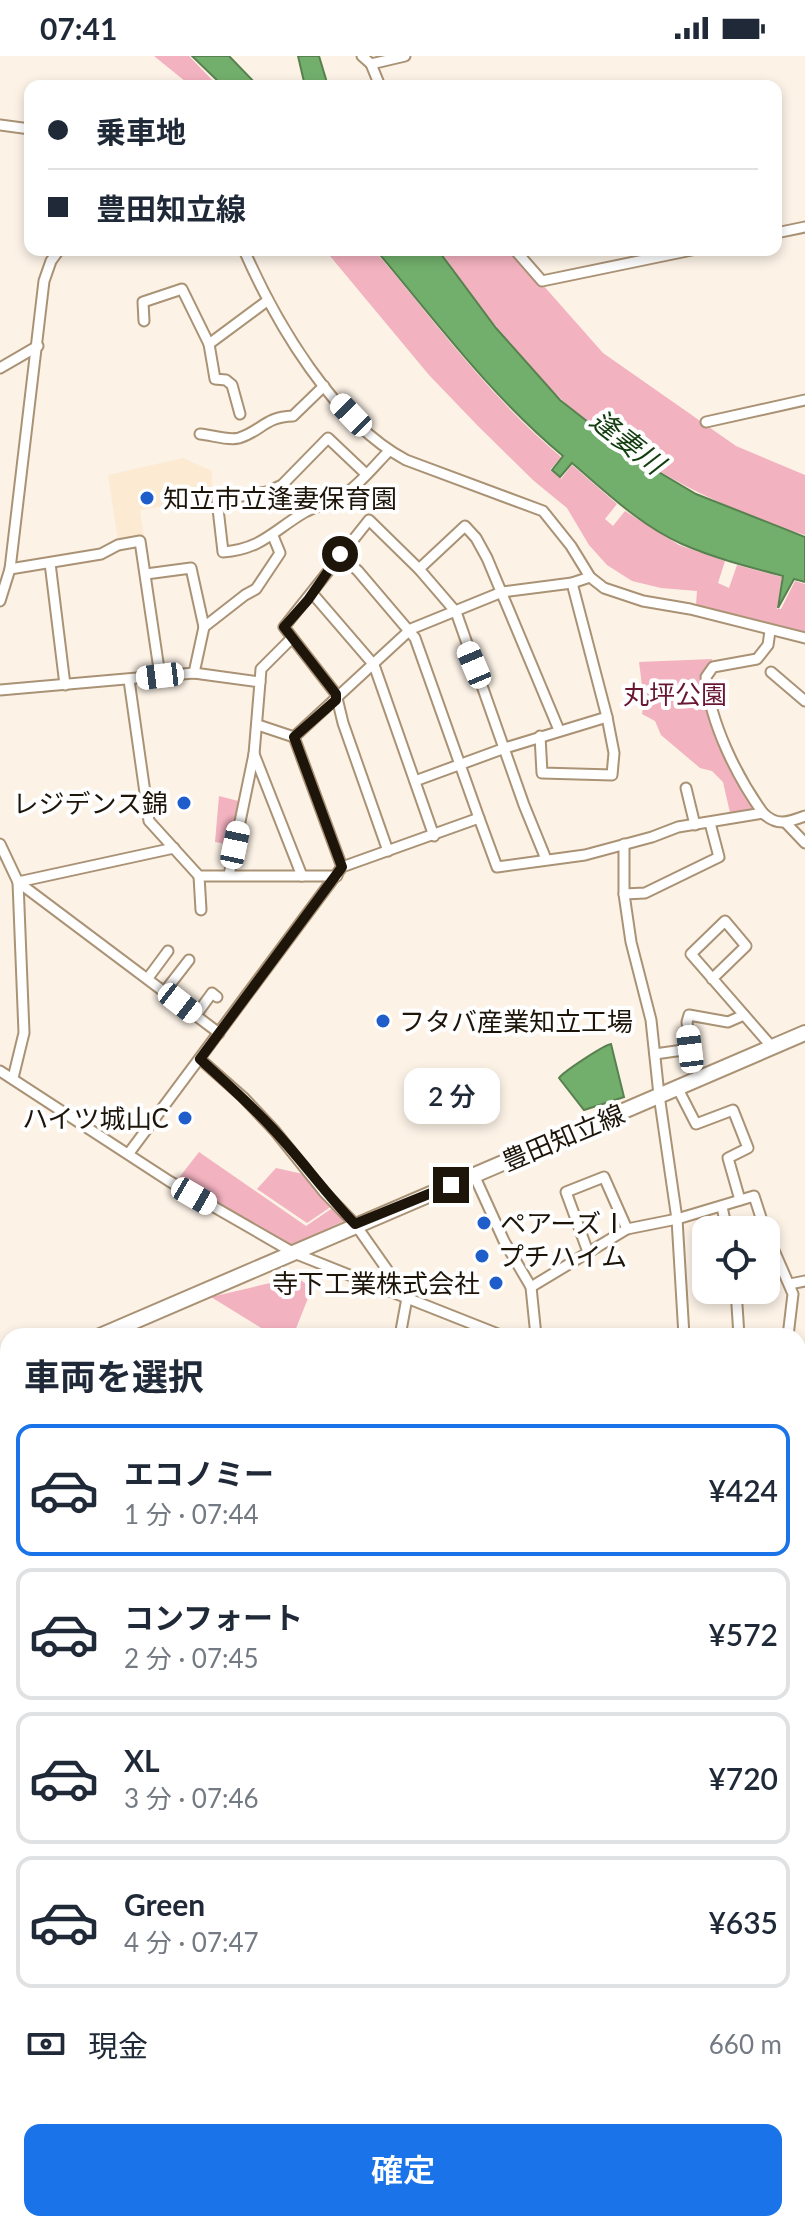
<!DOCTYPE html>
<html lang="ja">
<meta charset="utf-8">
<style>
:root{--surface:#fff;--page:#f2f2f3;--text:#1f2937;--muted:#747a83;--line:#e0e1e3;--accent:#1a73e8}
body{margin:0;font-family:Lato,"Noto Sans JP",sans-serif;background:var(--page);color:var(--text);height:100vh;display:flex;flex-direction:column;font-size:30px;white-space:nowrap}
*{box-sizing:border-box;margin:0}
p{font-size:26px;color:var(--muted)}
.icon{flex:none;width:44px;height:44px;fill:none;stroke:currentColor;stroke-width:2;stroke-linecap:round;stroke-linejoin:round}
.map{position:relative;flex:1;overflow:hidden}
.details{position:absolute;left:0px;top:1272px;width:806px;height:904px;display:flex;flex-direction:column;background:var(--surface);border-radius:24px 24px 0 0;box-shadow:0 4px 12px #0003}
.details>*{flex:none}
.hud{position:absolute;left:24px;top:24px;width:758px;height:176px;border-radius:16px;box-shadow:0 4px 12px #0003;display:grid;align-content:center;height:176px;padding:0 24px;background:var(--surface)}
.controls{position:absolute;left:692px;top:1160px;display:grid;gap:16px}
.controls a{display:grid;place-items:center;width:88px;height:88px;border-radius:16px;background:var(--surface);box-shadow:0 4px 12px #0003;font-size:40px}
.end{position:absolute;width:36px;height:36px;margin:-18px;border:10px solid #1e150a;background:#fff;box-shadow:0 0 0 4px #fff}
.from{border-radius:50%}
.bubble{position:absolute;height:56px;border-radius:16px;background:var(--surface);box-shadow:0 4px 12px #0003;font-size:26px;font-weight:600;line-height:56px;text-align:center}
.car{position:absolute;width:24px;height:48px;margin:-24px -12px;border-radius:10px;box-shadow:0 0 6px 2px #0007;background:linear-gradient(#fff 24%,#345 0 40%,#fff 0 76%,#345 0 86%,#fff 0)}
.hud b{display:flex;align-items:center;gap:28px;height:76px;font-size:30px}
.hud b+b{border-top:2px solid var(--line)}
.hud i{width:20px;height:20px;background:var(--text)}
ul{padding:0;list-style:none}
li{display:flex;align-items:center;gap:24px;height:132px;margin:0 16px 12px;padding:0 8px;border:4px solid var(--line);border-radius:16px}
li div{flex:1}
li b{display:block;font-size:30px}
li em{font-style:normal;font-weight:600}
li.current{border-color:var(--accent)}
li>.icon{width:72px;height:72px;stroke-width:1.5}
h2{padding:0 24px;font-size:36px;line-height:96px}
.pay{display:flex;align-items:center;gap:20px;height:88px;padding:0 24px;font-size:30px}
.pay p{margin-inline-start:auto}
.button{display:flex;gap:16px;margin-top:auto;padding:16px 24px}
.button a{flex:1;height:92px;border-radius:16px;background:var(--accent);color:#fff;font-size:32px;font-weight:600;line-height:92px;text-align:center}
.status{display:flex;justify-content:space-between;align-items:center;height:56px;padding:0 40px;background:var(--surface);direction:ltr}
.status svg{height:22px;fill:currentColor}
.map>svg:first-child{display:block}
.built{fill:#fcead3}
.green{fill:#f3b2c0}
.water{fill:#72af6c;stroke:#59814f;stroke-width:2}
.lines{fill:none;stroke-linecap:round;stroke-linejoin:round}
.river{stroke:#72af6c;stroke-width:18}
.street-casing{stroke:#aa9275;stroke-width:13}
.secondary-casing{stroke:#aa9275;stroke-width:18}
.primary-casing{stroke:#aa9275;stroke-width:18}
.highway-casing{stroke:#aa9275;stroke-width:20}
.street{stroke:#fff;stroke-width:9}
.secondary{stroke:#fff;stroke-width:14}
.primary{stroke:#fff;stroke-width:14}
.highway{stroke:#fff;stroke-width:16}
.route{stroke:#1e150a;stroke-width:10}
.poi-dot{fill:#1e5dca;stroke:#fff;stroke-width:3}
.labels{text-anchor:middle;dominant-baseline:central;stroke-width:8;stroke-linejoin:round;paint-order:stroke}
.poi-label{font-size:26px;fill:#1e150a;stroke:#fff;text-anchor:start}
.park-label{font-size:26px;fill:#681633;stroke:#fff}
.street-label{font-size:26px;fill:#1e150a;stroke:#fff}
.water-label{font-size:28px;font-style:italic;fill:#123d0f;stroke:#fff}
</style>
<div class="status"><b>07:41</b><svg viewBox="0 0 49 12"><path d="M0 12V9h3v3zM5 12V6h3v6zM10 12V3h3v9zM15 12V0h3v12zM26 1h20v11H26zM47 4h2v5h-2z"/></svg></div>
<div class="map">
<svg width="805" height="2176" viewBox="0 0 805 2176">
<rect width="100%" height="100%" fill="#fcf2e6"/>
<g class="built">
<path d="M 183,402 L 212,415 L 212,433 L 181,437 L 182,447 L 140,454 L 144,482 L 118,485 L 108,419 Z"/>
<path d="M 0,1682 L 8,1695 L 8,2016 L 0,2043 Z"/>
<path d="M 798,1824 L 805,1827 L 805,2176 L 693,2176 L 694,2168 L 798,2168 Z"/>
</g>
<g class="green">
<path d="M 154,0 L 189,0 L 218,30 L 191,30 Z"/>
<path d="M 325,194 L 374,194 C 435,265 489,341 561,401 L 550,414 L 561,423 L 572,409 L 617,448 L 605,463 L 613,470 L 625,455 L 679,489 L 725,505 L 718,527 L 729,532 L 737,509 L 782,521 L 777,553 L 781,553 L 795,525 L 805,528 L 805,577 L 696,549 L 697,535 L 661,532 L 632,525 L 607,509 L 589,489 L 567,452 L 534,425 L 478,370 L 429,319 Z"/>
<path d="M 440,194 L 512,194 L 603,297 L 736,390 L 805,419 L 805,479 C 722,454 623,403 560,342 C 516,298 475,246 440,194 Z"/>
<path d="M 712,603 L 713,609 L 708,614 L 716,669 L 760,756 L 731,761 L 723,726 L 712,715 L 700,712 L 661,679 L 655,665 L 642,658 L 644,645 L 639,606 Z"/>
<path d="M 219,740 L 242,746 L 232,789 L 215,786 Z"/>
<path d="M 199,1096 L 306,1170 L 334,1151 L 346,1164 L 292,1189 L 178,1123 Z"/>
<path d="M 276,1112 L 303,1118 L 332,1150 L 307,1167 L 257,1133 Z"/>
<path d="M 289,1216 L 312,1232 L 293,1280 L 274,1280 L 211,1241 L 283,1224 Z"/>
<path d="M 798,1357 L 805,1358 L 805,1375 L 800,1376 L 798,1395 L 805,1398 L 805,1476 L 798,1473 Z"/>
</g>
<g class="water">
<path d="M 192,0 L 229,0 L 258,30 L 223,30 Z"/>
<path d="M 298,0 L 319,0 L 328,30 L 305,30 Z"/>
<path d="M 376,194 L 438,194 L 496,272 L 560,344 L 630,399 L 696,438 L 805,481 L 805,526 L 794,523 L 778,552 L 783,520 C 749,511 714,502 682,488 C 641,470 606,436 572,407 L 560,421 L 552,414 L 563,400 C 491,340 436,265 376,194 Z"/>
<path d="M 611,988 L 624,1041 L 584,1054 L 559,1022 C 563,1016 604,989 611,988 Z"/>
<path d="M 16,2168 L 150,2168 L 155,2176 L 14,2176 Z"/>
</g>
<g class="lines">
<path class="river" d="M 620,2176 L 625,2168"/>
<g class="street-casing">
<g id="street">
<path d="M 362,0 L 371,8 L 380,30"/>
<path d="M 371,8 L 405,0"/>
<path d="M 0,69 L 30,73"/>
<path d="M 776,177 L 805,171"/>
<path d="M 244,194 C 276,267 333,365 406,404 L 543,455 L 571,490 L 590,521 L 604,532 L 643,545 L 690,553 L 805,582"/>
<path d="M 515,194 L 542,225 L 692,194"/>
<path d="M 144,265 L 143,246 L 182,233 L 209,288"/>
<path d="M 0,312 L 38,290"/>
<path d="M 240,358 L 232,329 L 226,324 L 215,323 L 209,288 L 267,245"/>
<path d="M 706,366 L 805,344"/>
<path d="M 200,378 C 212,379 228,385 239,382 C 262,375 264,361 293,360 L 324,330"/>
<path d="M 366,418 L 328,382 L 282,429 L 267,436 L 217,444 L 223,496 C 262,493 274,474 305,456 C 318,449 333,447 345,438 C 361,427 375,409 389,395"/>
<path d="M 340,498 L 358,515 L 415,582 L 479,762"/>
<path d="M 50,507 L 65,629"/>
<path d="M 10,513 L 101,498 L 118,489 L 140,485 L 160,620"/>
<path d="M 419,513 L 456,556 L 524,749 L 546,803"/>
<path d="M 146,518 L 191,512 L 204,571"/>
<path d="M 312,537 L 374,609 L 434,780"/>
<path d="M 0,545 L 10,513 L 44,225 L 51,205 L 59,194"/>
<path d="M 771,616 L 805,645"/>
<path d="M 194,617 L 204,571 L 245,539 L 256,533 L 280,497 L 273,480"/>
<path d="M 129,624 L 149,765 L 199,820 L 337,820"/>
<path d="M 260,626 L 261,613 L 292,582"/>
<path d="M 0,634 L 194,617 L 260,626 L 254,698 L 229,819"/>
<path d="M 258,669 L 294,681"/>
<path d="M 540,680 L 542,717 L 612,719 L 614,697 L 607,661"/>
<path d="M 294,681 L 411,573 L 502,536 L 572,527 L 590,521"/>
<path d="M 294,681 L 342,811"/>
<path d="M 254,698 L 302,820"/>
<path d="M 415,725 L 505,692 L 607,661 L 572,527"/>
<path d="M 686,732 L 695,769"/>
<path d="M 763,757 C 737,721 710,667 706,621 L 713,611 L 757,603 L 768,589 L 770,575"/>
<path d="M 786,767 L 805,787"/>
<path d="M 0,788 L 18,826 L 24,977 L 13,1022"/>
<path d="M 624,788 L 624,838 L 631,886 L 651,964 L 659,1039 L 677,1163 L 684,1280"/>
<path d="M 388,795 L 343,667 L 336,638 L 284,571 L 369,464 L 419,513 L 465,470 L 476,482 L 487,502 L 559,674"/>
<path d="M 199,820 L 201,854"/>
<path d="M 18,826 L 219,977"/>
<path d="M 18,826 L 174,792"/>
<path d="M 624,838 L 645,837 L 719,801 L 710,767"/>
<path d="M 148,922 L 168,895"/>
<path d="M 712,923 L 746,890 L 725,865 L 691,898 L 772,991"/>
<path d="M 165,935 L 189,904"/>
<path d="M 196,959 L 212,937 L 217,941"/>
<path d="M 655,998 L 690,993 L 687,966 L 689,959 L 728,966 L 744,959"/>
<path d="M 200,1003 L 243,1041 L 275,1075 L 324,1136 L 355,1168 L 407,1242 L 503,1280"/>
<path d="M 0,1015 L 169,1125 L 294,1197 L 407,1242 L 400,1280"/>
<path d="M 677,1031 L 696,1068 L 733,1054 L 748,1092 L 728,1102 L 740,1144"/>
<path d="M 129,1097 L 342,811 L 479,762 L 497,811 L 585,799 L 652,781 L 678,771 L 763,757 C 777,771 789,766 805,760"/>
<path d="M 474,1119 L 504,1185 L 531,1231 L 536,1280"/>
<path d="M 722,1151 L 727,1174"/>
<path d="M 766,1176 L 793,1238 L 788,1280"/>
<path d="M 588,1196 L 566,1136 L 604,1121 L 627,1173"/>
<path d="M 790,1228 L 805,1225"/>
<path d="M 531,1231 L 627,1173 L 677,1163 L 754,1140 L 765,1174"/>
<path d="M 736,1234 L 739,1280"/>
<path d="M 798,1306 L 805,1309"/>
<path d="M 798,1338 L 805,1326"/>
<path d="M 798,1497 L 805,1500"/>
<path d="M 798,1815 L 805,1818"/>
<path d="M 0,2085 L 8,2061"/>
<path d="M 174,2168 L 179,2176"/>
<path d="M 452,2168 L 454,2176"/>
</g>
</g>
<g class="secondary-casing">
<g id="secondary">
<path d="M 0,1475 L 8,1479"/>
<path d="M 0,1670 L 8,1683"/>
<path d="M 298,2168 L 303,2176"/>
</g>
</g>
<g class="primary-casing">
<g id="primary">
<path d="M 100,1280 L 805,977"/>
<path d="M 0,1327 L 8,1323"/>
</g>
</g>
<g class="highway-casing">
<g id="highway">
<path d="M 798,1565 L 805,1548"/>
<path d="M 798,1603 L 805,1584"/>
<path d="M 676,2176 L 677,2168"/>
<path d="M 688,2176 L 689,2168"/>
</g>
</g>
<use href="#street" class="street"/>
<use href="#secondary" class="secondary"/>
<use href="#primary" class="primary"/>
<use href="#highway" class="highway"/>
</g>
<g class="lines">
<path class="route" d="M 340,498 L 308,544 L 284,571 L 336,638 L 336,644 L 294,681 L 342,811 L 200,1003 C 225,1026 250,1048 273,1073 C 302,1104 326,1138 355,1168 L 451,1129"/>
</g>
<g class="poi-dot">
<circle cx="147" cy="442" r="8"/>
<circle cx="184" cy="747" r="8"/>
<circle cx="383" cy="965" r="8"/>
<circle cx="185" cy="1062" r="8"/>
<circle cx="484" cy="1167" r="8"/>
<circle cx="482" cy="1200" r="8"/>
<circle cx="496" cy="1227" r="8"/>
</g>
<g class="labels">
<g class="poi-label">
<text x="163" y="442">知立市立逢妻保育園</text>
<text x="168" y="747" text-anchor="end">レジデンス錦</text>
<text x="399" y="965">フタバ産業知立工場</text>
<text x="169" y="1062" text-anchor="end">ハイツ城山C</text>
<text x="500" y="1167">ペアーズⅠ</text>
<text x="498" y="1200">プチハイム</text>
<text x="480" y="1227" text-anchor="end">寺下工業株式会社</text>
</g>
<g class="park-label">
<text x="675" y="638">丸坪公園</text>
</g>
<g class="street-label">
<text transform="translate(563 1081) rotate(-23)">豊田知立線</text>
</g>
<g class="water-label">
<text transform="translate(628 385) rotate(38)">逢妻川</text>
</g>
</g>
</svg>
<div class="controls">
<a><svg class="icon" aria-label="locate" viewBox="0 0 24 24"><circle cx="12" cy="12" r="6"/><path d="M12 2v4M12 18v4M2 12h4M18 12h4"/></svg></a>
</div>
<i class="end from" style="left:340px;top:498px"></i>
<i class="end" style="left:451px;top:1129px"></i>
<div class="bubble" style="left:404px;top:1012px;width:96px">2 分</div>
<i class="car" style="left:351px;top:359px;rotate:316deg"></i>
<i class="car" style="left:474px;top:609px;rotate:337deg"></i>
<i class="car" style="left:160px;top:620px;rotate:263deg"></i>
<i class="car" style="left:235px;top:789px;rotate:12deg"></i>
<i class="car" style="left:180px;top:947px;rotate:128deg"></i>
<i class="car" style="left:690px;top:993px;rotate:353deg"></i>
<i class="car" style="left:194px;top:1140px;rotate:120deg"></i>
<div class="hud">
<b><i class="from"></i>乗車地</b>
<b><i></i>豊田知立線</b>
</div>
<section class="details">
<h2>車両を選択</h2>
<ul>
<li class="current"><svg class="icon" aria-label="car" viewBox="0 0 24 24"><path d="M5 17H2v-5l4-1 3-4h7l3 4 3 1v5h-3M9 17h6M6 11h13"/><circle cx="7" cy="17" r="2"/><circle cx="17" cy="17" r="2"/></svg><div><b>エコノミー</b><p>1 分 · 07:44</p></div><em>¥424</em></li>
<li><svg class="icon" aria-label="car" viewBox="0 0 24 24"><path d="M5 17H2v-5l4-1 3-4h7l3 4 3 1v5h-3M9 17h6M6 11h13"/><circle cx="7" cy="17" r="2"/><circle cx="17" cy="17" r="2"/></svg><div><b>コンフォート</b><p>2 分 · 07:45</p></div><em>¥572</em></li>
<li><svg class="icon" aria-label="car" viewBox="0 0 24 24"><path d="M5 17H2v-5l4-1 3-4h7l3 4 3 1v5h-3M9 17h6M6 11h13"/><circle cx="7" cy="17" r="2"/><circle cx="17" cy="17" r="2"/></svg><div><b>XL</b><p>3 分 · 07:46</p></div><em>¥720</em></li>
<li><svg class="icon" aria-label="car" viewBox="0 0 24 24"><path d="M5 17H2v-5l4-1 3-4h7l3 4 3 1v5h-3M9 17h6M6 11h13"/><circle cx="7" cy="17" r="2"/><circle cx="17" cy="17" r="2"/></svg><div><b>Green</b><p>4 分 · 07:47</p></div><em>¥635</em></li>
</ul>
<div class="pay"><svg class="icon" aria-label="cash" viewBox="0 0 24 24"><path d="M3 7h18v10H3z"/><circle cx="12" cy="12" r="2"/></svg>現金<p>660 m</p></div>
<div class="button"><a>確定</a></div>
</section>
</div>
